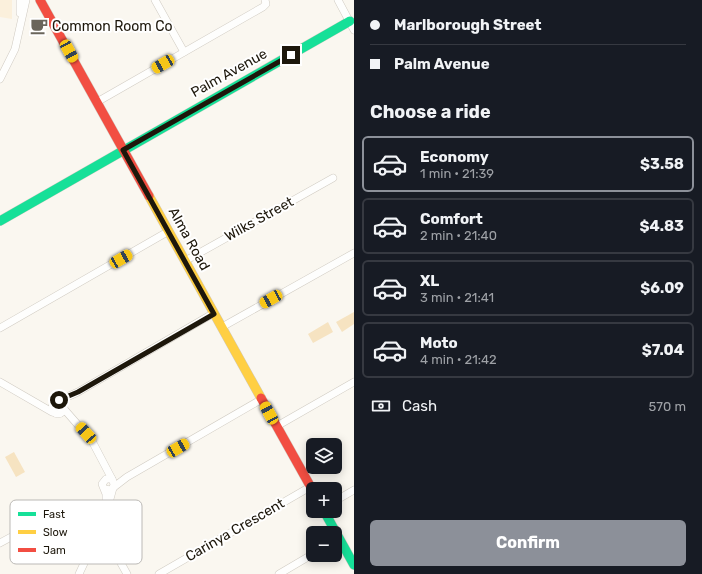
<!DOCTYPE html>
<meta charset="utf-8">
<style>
:root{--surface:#171b24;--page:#20242c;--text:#f1f3f6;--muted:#9ea1a6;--line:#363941;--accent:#8c9099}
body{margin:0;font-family:Rubik,sans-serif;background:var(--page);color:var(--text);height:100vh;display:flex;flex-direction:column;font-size:15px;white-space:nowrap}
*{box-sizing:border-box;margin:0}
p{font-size:13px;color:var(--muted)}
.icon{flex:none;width:22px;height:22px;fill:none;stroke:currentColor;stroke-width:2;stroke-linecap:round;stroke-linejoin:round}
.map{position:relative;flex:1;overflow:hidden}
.panel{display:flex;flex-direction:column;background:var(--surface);width:348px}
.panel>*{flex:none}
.top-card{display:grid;align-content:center;height:88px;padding:0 16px;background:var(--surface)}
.buttons{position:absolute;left:306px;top:438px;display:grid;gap:8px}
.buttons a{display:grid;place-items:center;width:36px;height:36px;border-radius:6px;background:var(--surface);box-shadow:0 2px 10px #0003;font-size:20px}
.end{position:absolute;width:18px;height:18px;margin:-9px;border:5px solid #1d170b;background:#fff;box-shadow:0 0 0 2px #fff}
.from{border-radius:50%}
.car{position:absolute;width:12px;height:24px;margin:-12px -6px;border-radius:5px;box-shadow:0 0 3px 1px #0007;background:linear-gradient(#f5c518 24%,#345 0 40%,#f5c518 0 76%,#345 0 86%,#f5c518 0)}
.top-card b{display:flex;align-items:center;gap:14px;height:38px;font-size:15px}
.top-card b+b{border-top:1px solid var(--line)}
.top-card i{width:10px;height:10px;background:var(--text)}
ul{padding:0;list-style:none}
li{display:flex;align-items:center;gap:12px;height:56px;margin:0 8px 6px;padding:0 8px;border:2px solid var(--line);border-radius:6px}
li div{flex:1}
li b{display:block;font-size:15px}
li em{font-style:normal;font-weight:700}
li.selected{border-color:var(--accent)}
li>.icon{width:36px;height:36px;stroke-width:1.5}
h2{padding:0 16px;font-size:18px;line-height:48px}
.pay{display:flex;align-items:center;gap:10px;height:44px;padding:0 16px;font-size:15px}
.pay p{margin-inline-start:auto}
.action{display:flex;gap:8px;margin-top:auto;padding:8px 16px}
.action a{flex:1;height:46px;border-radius:6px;background:var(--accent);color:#fff;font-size:16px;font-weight:700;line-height:46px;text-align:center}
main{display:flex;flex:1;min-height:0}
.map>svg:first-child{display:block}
.built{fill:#fbf0dc}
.green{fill:#f6e3c1}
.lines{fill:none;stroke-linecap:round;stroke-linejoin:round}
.street-casing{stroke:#d0cbc2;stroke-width:8}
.fast-casing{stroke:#d0cbc2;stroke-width:10}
.slow-casing{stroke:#d0cbc2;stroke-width:10}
.jam-casing{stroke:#d0cbc2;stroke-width:10}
.street{stroke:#fefefd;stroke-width:7}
.fast{stroke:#16e098;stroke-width:9}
.slow{stroke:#ffcf43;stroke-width:9}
.jam{stroke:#f24e42;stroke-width:9}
.route{stroke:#1d170b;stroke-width:5}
.labels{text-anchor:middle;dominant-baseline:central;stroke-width:4;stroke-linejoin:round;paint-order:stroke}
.poi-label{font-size:14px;fill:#1d170b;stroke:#fff;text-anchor:start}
.street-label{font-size:14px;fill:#1d170b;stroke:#fff}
.key{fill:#fff;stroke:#bbb9b6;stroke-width:1}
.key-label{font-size:11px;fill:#1d170b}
</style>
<main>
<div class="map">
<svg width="354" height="574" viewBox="0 0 354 574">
<rect width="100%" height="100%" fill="#faf7f0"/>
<path class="built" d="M 0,0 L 12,0 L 12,19 L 0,17 Z"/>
<g class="green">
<path d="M 354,312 L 354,324 L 342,332 L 336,322 Z"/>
<path d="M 328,322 L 333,332 L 313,343 L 308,334 Z"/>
<path d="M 14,452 L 25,472 L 16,477 L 5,457 Z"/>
</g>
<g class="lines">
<g class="street-casing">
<g id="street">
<path d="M 20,0 L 20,13"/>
<path d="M 155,0 L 184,52"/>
<path d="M 338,0 L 354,30"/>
<path d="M 0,79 L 15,49 L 26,0"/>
<path d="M 97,102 L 263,7 L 266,4 L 265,0"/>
<path d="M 185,261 L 333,178"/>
<path d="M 222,327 L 354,253"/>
<path d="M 0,328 L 169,231"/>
<path d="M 0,382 L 52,412"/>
<circle cx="58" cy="408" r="6"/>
<path d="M 56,402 L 78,392 L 214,313"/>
<path d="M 64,409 L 92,441 L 112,479"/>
<path d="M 277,426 L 354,382"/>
<path d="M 114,487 L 127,477 L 262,399"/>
<path d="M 105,489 L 110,490 L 113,488 L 114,484 L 112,479 L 106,479 L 102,484 L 106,494 L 106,505"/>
<path d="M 335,501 L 354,490"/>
<path d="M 99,533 L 107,538 L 127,574"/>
<path d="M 0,543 L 61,510 L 98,509 L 107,511"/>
<path d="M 79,574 L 104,521 L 113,488"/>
<path d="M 159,574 L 310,487"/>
<path d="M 279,574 L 313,554"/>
</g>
</g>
<g class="fast-casing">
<g id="fast">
<path d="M 0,221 L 350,21"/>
<path d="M 324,511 L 354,565"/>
</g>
</g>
<g class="slow-casing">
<path id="slow" d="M 149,196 L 261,398"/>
</g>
<g class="jam-casing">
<g id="jam">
<path d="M 40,0 L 149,196"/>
<path d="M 261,398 L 313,491"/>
</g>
</g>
<use href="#street" class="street"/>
<use href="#fast" class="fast"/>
<use href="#slow" class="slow"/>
<use href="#jam" class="jam"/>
</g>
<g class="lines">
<path class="route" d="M 59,400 L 78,392 L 214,314 L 123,150 L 291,55"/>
</g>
<defs>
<g id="cafe-bare" transform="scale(1.38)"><path d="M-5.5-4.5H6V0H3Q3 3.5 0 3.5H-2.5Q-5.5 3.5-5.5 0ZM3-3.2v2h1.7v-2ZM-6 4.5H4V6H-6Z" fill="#6a655b" stroke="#fff" stroke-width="2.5" paint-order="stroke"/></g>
</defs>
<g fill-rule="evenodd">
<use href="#cafe-bare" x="39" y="26"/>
</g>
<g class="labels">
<g class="poi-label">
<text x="52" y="26">Common Room Co</text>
</g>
<g class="street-label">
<text transform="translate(229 73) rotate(-29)">Palm Avenue</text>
<text transform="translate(259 219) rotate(-29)">Wilks Street</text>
<text transform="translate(189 239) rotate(61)">Alma Road</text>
<text transform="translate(235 530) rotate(-30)">Carinya Crescent</text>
</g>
</g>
<rect x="10" y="500" width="132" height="64" rx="6" class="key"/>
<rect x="18" y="512" width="18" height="4" fill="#16e098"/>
<rect x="18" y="530" width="18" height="4" fill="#ffcf43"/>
<rect x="18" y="548" width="18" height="4" fill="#f24e42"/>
<g class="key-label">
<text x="43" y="518">Fast</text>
<text x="43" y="536">Slow</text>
<text x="43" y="554">Jam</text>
</g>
</svg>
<div class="buttons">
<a><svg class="icon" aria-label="layers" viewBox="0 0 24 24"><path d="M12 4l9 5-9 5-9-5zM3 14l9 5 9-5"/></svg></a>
<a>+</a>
<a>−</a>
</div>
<i class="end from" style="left:59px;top:400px"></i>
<i class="end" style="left:291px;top:55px"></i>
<i class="car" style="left:69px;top:51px;rotate:151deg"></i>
<i class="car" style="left:163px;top:64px;rotate:240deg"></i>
<i class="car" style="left:121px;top:259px;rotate:60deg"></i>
<i class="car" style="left:271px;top:299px;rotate:241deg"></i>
<i class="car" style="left:269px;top:413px;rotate:331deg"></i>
<i class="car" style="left:86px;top:433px;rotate:318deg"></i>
<i class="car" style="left:178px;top:448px;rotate:60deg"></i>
</div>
<section class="panel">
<div class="top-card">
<b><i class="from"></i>Marlborough Street</b>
<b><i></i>Palm Avenue</b>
</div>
<h2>Choose a ride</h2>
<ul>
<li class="selected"><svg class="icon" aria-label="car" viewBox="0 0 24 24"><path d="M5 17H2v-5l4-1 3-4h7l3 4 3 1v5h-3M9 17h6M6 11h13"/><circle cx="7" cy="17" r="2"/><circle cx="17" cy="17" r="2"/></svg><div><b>Economy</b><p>1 min · 21:39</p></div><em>$3.58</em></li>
<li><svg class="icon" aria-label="car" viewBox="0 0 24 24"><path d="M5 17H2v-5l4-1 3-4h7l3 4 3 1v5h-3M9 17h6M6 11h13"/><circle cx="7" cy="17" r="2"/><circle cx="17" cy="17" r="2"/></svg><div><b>Comfort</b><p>2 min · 21:40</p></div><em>$4.83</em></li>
<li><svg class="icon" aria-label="car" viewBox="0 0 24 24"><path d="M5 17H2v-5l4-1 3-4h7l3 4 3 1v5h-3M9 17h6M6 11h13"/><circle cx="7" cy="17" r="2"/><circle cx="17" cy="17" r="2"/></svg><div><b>XL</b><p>3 min · 21:41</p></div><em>$6.09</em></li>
<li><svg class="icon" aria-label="car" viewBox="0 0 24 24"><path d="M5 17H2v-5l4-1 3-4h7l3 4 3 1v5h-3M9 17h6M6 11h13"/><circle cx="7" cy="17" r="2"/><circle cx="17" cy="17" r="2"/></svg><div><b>Moto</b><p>4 min · 21:42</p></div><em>$7.04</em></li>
</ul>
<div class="pay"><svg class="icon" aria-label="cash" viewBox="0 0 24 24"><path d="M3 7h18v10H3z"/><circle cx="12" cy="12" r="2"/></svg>Cash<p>570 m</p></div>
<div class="action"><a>Confirm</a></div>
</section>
</main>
